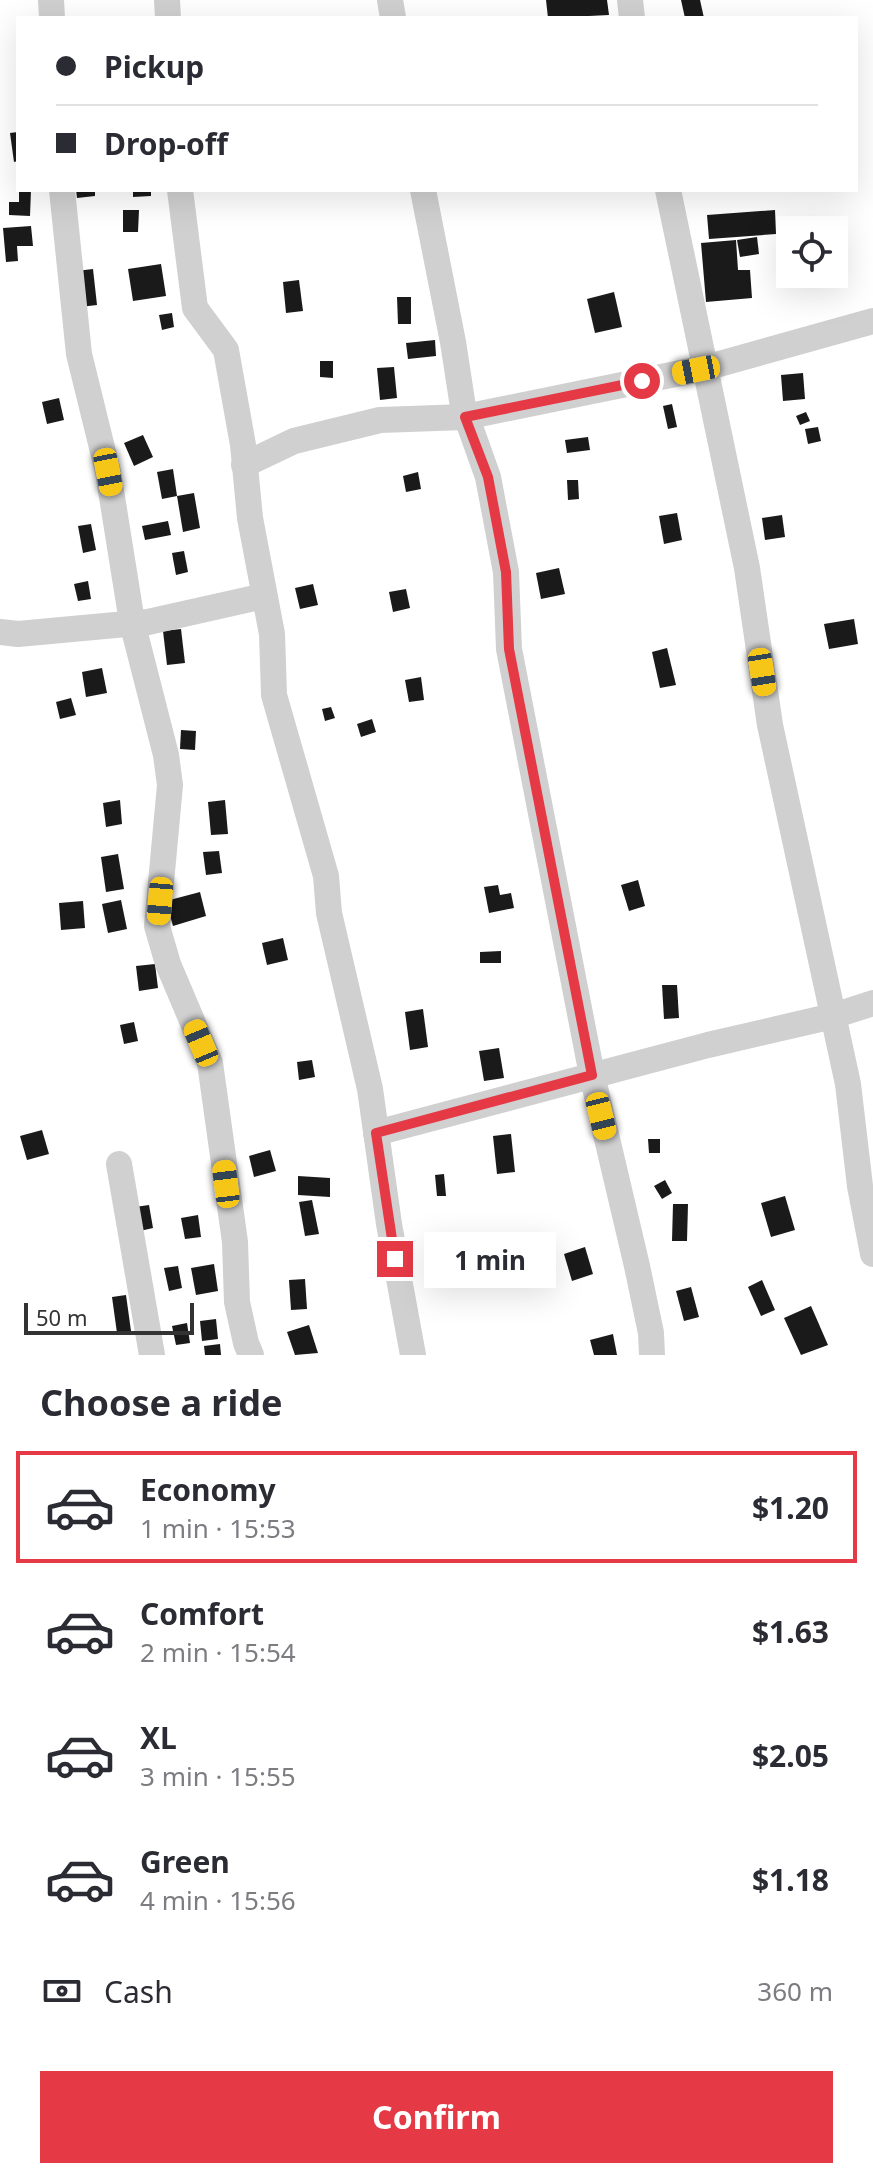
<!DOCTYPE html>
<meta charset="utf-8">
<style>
:root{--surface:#fff;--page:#f2f2f3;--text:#2b2b33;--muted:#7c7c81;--line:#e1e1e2;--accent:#e63946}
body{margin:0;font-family:"Noto Sans",sans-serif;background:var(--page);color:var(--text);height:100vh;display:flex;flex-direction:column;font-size:30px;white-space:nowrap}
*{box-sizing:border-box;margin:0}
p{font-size:26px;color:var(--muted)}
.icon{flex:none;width:44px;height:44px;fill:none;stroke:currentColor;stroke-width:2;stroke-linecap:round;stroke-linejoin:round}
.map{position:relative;height:1355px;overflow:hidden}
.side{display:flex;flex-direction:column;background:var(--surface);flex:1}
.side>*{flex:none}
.guide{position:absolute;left:16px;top:16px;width:842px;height:176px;border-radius:0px;box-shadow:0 8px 32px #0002;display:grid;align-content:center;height:176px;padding:0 40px;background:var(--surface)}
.buttons{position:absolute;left:776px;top:216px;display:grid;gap:16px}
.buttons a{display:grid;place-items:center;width:72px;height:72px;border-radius:0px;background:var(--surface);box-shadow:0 8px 32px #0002;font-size:40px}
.scale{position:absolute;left:24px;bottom:20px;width:170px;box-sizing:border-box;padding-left:8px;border:4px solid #333;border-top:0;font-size:22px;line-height:28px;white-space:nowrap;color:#333;-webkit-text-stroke:6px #fff;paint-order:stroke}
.end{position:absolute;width:36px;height:36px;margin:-18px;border:10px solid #e63946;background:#fff;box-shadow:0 0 0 4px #fff}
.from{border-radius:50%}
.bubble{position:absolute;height:56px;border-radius:0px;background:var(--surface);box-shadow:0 8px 32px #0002;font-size:26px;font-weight:700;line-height:56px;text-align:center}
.car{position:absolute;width:24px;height:48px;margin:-24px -12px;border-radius:10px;box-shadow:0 0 6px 2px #0007;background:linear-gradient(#f5c518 24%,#345 0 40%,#f5c518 0 76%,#345 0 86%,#f5c518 0)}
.guide b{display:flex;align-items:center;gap:28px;height:76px;font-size:30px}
.guide b+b{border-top:2px solid var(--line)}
.guide i{width:20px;height:20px;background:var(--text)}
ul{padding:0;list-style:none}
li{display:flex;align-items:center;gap:24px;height:112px;margin:0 16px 12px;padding:0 24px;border:4px solid transparent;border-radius:0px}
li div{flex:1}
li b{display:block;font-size:30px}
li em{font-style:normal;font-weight:700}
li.on{border-color:var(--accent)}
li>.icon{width:72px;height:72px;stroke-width:1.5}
h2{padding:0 40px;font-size:36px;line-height:96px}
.pay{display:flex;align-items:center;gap:20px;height:88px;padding:0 40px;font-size:30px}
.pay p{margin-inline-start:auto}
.cta{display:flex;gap:16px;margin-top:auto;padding:16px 40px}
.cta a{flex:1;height:92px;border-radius:0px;background:var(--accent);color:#fff;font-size:32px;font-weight:700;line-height:92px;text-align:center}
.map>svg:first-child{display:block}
.building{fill:#1a1a1a}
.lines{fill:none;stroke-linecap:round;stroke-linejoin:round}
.minor{stroke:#d0d0d0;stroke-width:26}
.route{stroke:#e63946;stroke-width:10}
</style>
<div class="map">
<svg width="873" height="1355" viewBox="0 0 873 1355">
<rect width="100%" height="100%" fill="#fff"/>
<g class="building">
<path d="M 546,0 L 607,0 L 609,15 L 548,18 Z"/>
<path d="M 681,0 L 700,0 L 704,18 L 685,18 Z"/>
<path d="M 18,132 L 18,161 L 14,162 L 10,133 Z"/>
<path d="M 19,190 L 31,190 L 30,216 L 9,215 L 9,202 L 19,202 Z"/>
<path d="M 76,190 L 95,190 L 95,196 L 77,198 Z"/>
<path d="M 133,190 L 151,190 L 151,196 L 133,197 Z"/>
<path d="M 123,210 L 139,210 L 138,232 L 123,232 Z"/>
<path d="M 775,210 L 776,234 L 709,239 L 707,215 Z"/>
<path d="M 31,226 L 33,246 L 17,246 L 18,261 L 6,262 L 3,228 Z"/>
<path d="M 757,237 L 759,254 L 740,257 L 737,240 Z"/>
<path d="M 736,240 L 738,270 L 750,270 L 752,298 L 706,302 L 701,243 Z"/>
<path d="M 161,264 L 166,296 L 133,301 L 128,269 Z"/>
<path d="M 93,269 L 97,305 L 80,307 L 76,271 Z"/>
<path d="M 299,280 L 303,311 L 286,313 L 283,282 Z"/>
<path d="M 614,292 L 622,327 L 595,333 L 587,299 Z"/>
<path d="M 397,297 L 411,297 L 411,324 L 398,324 Z"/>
<path d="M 172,313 L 174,327 L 162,330 L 159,315 Z"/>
<path d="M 435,340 L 436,356 L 408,359 L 406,343 Z"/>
<path d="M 320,361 L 333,361 L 333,378 L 320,377 Z"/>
<path d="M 394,367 L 397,398 L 380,400 L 377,368 Z"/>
<path d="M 803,373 L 805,399 L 783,401 L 781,375 Z"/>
<path d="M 59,398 L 64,420 L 47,424 L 42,402 Z"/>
<path d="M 672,404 L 677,427 L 668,429 L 663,406 Z"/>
<path d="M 806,412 L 810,421 L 800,425 L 796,416 Z"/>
<path d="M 818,427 L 821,441 L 808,444 L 805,429 Z"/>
<path d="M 143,435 L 153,457 L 134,466 L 124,443 Z"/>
<path d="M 588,437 L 590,450 L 567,453 L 565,440 Z"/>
<path d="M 173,469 L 177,496 L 162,499 L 157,472 Z"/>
<path d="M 418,472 L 421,489 L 406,492 L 403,476 Z"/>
<path d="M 567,480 L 578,480 L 579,499 L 568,500 Z"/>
<path d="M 194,493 L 200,528 L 183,532 L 177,496 Z"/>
<path d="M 677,513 L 682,540 L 664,544 L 659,516 Z"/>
<path d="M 782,515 L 785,537 L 765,540 L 762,518 Z"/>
<path d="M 168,521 L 171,535 L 145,540 L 142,526 Z"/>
<path d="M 91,524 L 96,550 L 83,553 L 78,526 Z"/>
<path d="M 184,551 L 188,572 L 176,575 L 172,553 Z"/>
<path d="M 559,568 L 565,594 L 541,599 L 536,573 Z"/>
<path d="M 88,581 L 91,599 L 78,601 L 74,584 Z"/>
<path d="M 313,584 L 318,605 L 300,609 L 295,588 Z"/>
<path d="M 406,589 L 410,608 L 393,612 L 389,592 Z"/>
<path d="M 854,619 L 858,644 L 829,649 L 824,624 Z"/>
<path d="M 181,629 L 185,663 L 167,665 L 163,631 Z"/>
<path d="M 667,648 L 676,685 L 660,688 L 652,652 Z"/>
<path d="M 102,668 L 107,693 L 86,697 L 82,672 Z"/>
<path d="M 421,677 L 424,700 L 409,702 L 405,680 Z"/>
<path d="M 71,698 L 76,715 L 60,719 L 56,702 Z"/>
<path d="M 331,707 L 335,718 L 325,721 L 322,709 Z"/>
<path d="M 372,719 L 376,732 L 361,737 L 357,724 Z"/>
<path d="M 181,730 L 196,731 L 195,750 L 180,749 Z"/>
<path d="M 120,800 L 122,824 L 106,827 L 103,803 Z"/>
<path d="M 225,800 L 228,834 L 211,835 L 208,802 Z"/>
<path d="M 219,851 L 222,873 L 206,875 L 203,852 Z"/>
<path d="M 118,854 L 124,889 L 106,892 L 101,857 Z"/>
<path d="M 638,880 L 645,906 L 629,911 L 621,885 Z"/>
<path d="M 498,885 L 500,895 L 511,893 L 514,908 L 489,913 L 484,887 Z"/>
<path d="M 200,892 L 206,916 L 173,926 L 166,901 Z"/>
<path d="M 121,900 L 127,929 L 108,933 L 102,904 Z"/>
<path d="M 83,901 L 85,928 L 61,930 L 59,903 Z"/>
<path d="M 283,938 L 288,960 L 267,965 L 262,943 Z"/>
<path d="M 501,951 L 501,963 L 480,963 L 480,952 Z"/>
<path d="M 155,964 L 158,988 L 139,991 L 136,966 Z"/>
<path d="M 662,985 L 677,985 L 679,1018 L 664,1019 Z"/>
<path d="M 423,1009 L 428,1047 L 410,1050 L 405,1012 Z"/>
<path d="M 134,1022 L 138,1041 L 124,1044 L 120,1025 Z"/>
<path d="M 499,1048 L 504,1078 L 484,1081 L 479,1051 Z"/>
<path d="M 312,1060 L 315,1077 L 299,1080 L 297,1062 Z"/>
<path d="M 42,1130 L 49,1154 L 27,1160 L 20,1136 Z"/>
<path d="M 511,1134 L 515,1172 L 497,1174 L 493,1136 Z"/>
<path d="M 648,1139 L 660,1139 L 660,1153 L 649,1153 Z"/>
<path d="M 270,1150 L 276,1171 L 254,1177 L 249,1156 Z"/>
<path d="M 444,1174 L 446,1196 L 437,1196 L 435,1175 Z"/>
<path d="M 298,1176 L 330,1178 L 330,1197 L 298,1195 Z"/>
<path d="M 665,1180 L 672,1193 L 662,1199 L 654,1186 Z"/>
<path d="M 785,1196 L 795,1230 L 771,1237 L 761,1203 Z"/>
<path d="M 312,1200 L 319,1234 L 305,1236 L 299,1202 Z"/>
<path d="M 673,1204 L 688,1204 L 687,1241 L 672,1241 Z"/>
<path d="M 149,1205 L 153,1228 L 140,1231 L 135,1207 Z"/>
<path d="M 198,1215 L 201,1237 L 185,1239 L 181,1218 Z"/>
<path d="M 585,1247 L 593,1274 L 572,1281 L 564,1254 Z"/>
<path d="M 214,1264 L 218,1291 L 196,1295 L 191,1268 Z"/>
<path d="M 178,1266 L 182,1288 L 169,1291 L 164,1268 Z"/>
<path d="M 305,1279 L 307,1309 L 291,1310 L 289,1280 Z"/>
<path d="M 762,1280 L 775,1310 L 761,1316 L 748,1287 Z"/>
<path d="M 691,1287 L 699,1317 L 684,1321 L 676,1291 Z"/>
<path d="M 126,1295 L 131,1331 L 117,1333 L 112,1297 Z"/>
<path d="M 811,1306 L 828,1345 L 801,1355 L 784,1318 Z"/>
<path d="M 216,1319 L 218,1339 L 202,1341 L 200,1321 Z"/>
<path d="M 187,1323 L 190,1343 L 176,1345 L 172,1326 Z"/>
<path d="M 309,1325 L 318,1353 L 295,1355 L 287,1332 Z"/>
<path d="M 613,1334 L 617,1355 L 594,1355 L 590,1340 Z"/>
<path d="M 220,1344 L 221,1355 L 205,1355 L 204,1346 Z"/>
</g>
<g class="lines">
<g class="minor">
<path d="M 51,0 L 52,18"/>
<path d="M 167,0 L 168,18"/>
<path d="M 390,0 L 393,18"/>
<path d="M 630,0 L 632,18"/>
<path d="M 62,190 L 79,354 L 108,472 L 132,622 L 166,755 L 170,785 L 157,926 L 168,964 L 210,1063 L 235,1242 L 237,1302 L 246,1343 L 251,1355"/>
<path d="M 180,190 L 195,308 L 226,350 L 243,445 L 250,518 L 272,634 L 274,695 L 326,876 L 329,913 L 370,1089 L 389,1224 L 413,1355"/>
<path d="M 423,190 L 453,342 L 463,407 L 488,477 L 506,572 L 509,649 L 592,1075 L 637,1266 L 651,1333 L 652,1355"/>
<path d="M 668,190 L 747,568 L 770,725 L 848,1084 L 860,1186 L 873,1254"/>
<path d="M 244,465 L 294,441 L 380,420 L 465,417 L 705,368 L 873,321"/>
<path d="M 0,632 L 18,634 L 148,622 L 264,596"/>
<path d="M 376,1133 L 708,1045 L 833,1016 L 873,1003"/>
<path d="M 119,1164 L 152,1355"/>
</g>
</g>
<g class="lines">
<path class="route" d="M 395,1259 L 376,1133 L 592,1075 L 509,649 L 506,572 L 488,477 L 465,417 L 642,381"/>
</g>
</svg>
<div class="buttons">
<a><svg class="icon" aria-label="locate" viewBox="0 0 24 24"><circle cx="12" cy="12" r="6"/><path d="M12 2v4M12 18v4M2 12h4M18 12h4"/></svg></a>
</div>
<div class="scale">50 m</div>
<i class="end from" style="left:642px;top:381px"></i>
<i class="end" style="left:395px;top:1259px"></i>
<div class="bubble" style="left:424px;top:1232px;width:132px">1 min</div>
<i class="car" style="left:696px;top:370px;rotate:259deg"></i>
<i class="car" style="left:108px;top:472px;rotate:169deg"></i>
<i class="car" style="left:762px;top:672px;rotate:171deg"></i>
<i class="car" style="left:160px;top:901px;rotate:185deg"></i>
<i class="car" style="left:201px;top:1043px;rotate:337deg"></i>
<i class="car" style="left:601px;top:1116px;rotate:166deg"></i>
<i class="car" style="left:226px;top:1184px;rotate:353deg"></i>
<div class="guide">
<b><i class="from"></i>Pickup</b>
<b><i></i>Drop-off</b>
</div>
</div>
<section class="side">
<h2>Choose a ride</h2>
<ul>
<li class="on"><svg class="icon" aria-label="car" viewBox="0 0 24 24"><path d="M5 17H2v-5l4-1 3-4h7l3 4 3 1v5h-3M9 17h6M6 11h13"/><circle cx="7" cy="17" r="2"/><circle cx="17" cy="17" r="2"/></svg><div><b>Economy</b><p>1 min · 15:53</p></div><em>$1.20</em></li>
<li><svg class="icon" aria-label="car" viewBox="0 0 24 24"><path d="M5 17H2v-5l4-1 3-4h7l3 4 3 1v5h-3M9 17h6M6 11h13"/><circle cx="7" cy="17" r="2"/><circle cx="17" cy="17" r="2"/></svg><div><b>Comfort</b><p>2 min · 15:54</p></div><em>$1.63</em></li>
<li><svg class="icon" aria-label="car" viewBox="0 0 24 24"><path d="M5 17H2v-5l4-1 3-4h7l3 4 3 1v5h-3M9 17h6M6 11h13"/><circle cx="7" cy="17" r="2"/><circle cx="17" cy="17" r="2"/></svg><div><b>XL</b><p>3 min · 15:55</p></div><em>$2.05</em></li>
<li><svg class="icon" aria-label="car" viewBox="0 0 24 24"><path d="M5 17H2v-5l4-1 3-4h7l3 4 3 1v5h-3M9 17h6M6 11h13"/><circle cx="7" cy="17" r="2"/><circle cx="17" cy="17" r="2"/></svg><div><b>Green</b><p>4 min · 15:56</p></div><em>$1.18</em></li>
</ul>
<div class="pay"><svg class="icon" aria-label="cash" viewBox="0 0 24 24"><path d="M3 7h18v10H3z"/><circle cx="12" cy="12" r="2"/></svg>Cash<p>360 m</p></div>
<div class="cta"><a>Confirm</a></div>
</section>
